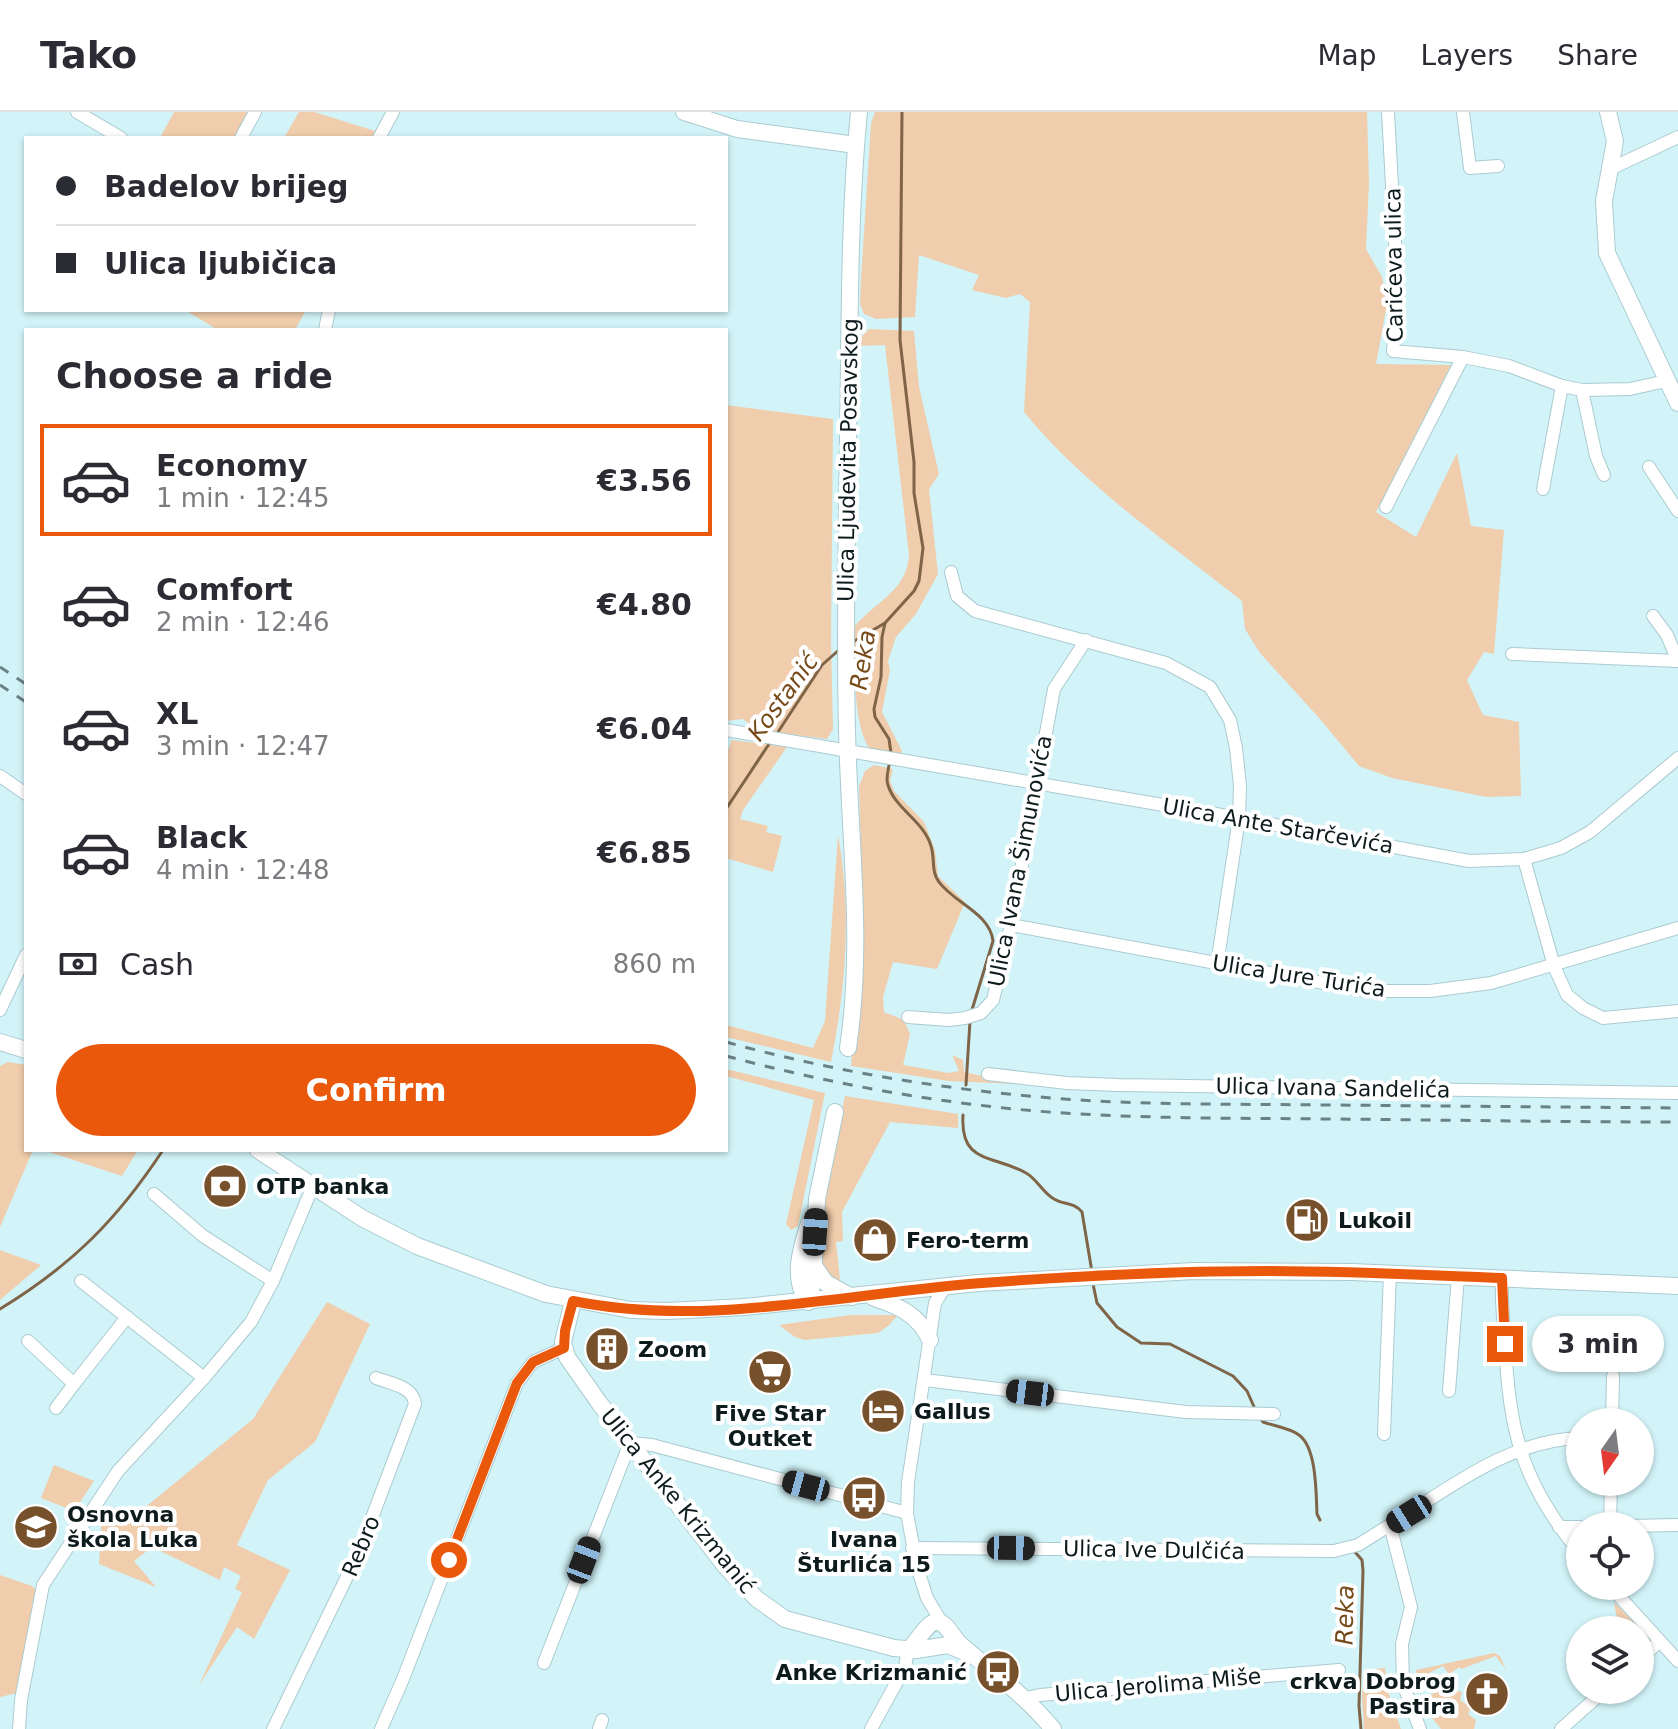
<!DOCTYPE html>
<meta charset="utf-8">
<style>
:root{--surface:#fff;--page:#f2f2f3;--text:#2b2b33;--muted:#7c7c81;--line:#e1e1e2;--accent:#ea580c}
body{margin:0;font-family:"DejaVu Sans",sans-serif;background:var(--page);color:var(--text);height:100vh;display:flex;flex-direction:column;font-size:30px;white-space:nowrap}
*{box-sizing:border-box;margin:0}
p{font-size:26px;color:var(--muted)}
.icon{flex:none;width:44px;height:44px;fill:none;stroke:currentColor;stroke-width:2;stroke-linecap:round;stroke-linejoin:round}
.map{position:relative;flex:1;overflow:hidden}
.side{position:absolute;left:24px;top:216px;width:704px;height:824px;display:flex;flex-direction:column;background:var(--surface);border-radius:0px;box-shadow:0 2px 6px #0004}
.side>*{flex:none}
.guide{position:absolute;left:24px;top:24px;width:704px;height:176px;border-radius:0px;box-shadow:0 2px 6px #0004;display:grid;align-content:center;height:176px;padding:0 32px;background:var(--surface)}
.needle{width:52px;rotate:194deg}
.buttons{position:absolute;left:1566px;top:1296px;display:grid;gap:16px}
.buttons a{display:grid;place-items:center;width:88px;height:88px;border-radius:50%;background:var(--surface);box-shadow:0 2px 6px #0004;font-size:40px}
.end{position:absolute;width:36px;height:36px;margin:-18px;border:10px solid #ea580c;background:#fff;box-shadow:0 0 0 4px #fff}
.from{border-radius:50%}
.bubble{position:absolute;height:56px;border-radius:28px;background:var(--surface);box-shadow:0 2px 6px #0004;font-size:26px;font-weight:800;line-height:56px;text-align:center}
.car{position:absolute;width:24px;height:48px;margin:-24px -12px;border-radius:10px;box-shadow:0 0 6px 2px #0007;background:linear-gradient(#222 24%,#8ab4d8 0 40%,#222 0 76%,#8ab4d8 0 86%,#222 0)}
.guide b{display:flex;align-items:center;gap:28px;height:76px;font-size:30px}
.guide b+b{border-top:2px solid var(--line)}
.guide i{width:20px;height:20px;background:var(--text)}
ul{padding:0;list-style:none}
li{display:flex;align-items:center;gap:24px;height:112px;margin:0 16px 12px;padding:0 16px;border:4px solid transparent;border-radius:0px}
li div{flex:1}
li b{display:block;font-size:30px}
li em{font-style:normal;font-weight:800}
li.current{border-color:var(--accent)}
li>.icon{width:72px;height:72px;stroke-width:1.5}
h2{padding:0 32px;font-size:36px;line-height:96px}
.pay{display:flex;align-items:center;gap:20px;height:88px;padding:0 32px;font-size:30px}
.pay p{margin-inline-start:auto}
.cta{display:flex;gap:16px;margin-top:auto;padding:16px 32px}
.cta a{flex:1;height:92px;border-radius:48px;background:var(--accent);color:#fff;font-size:32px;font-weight:800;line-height:92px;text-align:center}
header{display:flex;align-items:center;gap:48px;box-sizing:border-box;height:112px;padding:0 40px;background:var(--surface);border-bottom:2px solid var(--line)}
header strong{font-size:38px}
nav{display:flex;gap:44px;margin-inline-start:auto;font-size:28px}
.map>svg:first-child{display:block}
.green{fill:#f0cdac}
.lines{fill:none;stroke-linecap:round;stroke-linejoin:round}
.stream{stroke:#7f6448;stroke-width:3}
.street-casing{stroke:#aacbd0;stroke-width:14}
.secondary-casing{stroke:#aacbd0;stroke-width:18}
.street{stroke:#fff;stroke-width:12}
.secondary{stroke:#fff;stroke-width:16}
.rail{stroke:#6a8185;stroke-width:3;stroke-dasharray:10 10;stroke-linecap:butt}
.route{stroke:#ea580c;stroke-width:10}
.labels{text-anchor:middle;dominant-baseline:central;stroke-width:8;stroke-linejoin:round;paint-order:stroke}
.street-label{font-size:22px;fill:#0e1b1d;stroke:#fff}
.poi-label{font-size:22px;font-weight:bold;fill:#0e1b1d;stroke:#fff;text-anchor:start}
.water-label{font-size:24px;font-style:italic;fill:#754918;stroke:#fff}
</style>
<header>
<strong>Tako</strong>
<nav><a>Map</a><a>Layers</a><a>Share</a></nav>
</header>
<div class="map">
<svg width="1678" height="1617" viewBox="0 0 1678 1617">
<rect width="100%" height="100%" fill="#d2f4f9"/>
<g class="green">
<path d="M 174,0 L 254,0 L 240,26 L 160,26 Z"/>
<path d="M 299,0 L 314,0 L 375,19 L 371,26 L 284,26 Z"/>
<path d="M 875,0 L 1367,0 L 1369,71 L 1366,137 L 1382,165 L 1387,192 L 1376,252 L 1451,253 L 1376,400 L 1416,425 L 1457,341 L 1471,414 L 1504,418 L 1494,542 L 1484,540 L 1467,568 L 1483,603 L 1519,610 L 1521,684 L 1486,685 L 1392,666 L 1359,654 L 1320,607 L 1260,541 L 1245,517 L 1242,489 C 1168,430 1084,374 1024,300 L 1030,190 L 1020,182 L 1006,186 L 972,178 L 979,163 L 919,143 L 915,205 L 876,207 L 864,202 L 860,192 L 861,167 L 871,11 Z"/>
<path d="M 185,198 L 306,198 L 295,218 L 218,218 Z"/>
<path d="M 869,217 L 914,219 L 919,275 L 939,362 L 929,377 L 938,462 L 916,502 L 896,525 L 888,549 L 890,558 L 882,600 L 902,639 L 900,643 L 871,639 C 850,609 857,551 854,515 C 876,489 907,479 909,443 L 885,233 L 857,234 L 857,229 Z"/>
<path d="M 726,293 L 833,307 L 831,532 L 833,617 L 827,627 L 757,618 L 743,607 L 726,609 Z"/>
<path d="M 732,628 L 787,635 L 743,698 L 740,707 L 768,714 L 766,720 L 782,724 L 773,760 L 726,746 L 726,643 Z"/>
<path d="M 874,653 L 893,657 L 890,669 L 894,679 L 924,710 L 935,738 L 938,764 L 965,790 L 937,857 L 893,850 L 883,885 L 884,900 L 904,908 L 910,922 L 903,953 L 949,961 L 959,959 L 952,943 L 963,948 L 964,960 L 982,964 L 982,967 L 1016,972 L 949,969 L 851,954 L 863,803 L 859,674 L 865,659 Z"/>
<path d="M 838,723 C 852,799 846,875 831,950 L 726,925 L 726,913 L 813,936 L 825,909 Z"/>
<path d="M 8,950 L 26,953 L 26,1038 L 33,1038 L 0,1115 L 0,954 Z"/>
<path d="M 726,957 L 825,981 L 798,1114 L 791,1118 L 786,1112 L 814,988 L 726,964 Z"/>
<path d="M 845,984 L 958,1002 L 958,1016 L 890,1010 L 842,1100 L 843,1129 L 836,1130 L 840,1168 L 838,1169 C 828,1163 822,1156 819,1145 C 812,1117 839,1015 845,984 Z"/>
<path d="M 43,1038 L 138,1038 L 122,1064 Z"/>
<path d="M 0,1138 L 41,1153 L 0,1188 Z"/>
<path d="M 327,1190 L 370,1212 L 315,1330 L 268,1368 L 237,1433 L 290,1458 L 254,1527 L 237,1515 L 199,1573 L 242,1480 L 235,1477 L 241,1464 L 224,1455 L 220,1468 L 152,1435 L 134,1449 L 156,1475 L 99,1452 L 102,1402 L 132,1406 L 253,1307 Z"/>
<path d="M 850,1203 L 898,1203 L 888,1214 L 878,1221 L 805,1228 L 795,1225 L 779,1213 Z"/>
<path d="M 54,1353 L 94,1369 L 74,1399 L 41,1386 Z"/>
<path d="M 0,1463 L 32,1474 L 37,1479 L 17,1581 L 0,1585 Z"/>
<path d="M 1614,1490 L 1646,1523 L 1646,1530 L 1640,1537 L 1640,1518 L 1619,1518 Z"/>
<path d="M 1494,1541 L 1500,1544 L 1506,1558 L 1496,1544 L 1461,1557 L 1460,1555 L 1449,1562 L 1443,1554 L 1423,1564 L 1425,1571 L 1420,1574 L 1416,1558 Z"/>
<path d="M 1385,1556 L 1388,1580 L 1401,1617 L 1364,1617 L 1362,1586 L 1364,1558 Z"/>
<path d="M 1446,1576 L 1462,1580 L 1460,1588 L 1466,1592 L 1470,1597 L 1468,1602 L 1476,1608 L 1474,1617 L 1441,1617 L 1432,1606 L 1425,1585 Z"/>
</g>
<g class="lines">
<g class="stream">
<path d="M 851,531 L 885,511"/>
<path d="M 776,623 L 822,553 L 840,537"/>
<path d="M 891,641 L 889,627 L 875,605 L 874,597 L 881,565 L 882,525 L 885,511 L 914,479 L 919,469 L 923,436 L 914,381 L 914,350 L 900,228 L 902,0"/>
<path d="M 890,648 C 889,656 885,666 888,673 C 895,697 924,709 931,734 C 935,746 931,760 939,770 C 954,791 990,801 993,829 L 971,901"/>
<path d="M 726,697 L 771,629"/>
<path d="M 966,973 L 970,909"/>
<path d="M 963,1003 C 960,1053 993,1042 1026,1061 C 1037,1067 1043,1081 1054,1087 C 1064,1093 1074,1090 1082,1100 L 1092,1160"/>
<path d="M 1093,1172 L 1097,1191 L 1117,1215 L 1141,1231 L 1170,1232 L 1233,1264 L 1247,1279 L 1255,1297"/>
<path d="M 0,1197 C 72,1153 117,1108 163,1038"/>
<path d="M 1261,1307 L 1263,1310 C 1274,1314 1290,1316 1299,1323 C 1317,1336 1316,1382 1317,1402 L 1320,1408"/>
<path d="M 1355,1440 L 1362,1448 L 1363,1459 L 1359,1594 L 1361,1617"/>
</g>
<g class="street-casing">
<g id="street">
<path d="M 77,0 L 121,26"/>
<path d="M 1388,0 L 1398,184 L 1393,239 L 1463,245 L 1509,254 L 1562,274 L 1582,278 L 1630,277 L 1666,269"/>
<path d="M 1463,0 L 1470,56 L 1498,54"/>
<path d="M 241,26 L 255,0"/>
<path d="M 379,26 L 393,0"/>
<path d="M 1610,57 L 1678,25"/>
<path d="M 325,218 L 329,198"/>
<path d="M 1582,278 L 1596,344 L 1604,363"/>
<path d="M 1649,355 L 1678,399"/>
<path d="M 1543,377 L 1562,274"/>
<path d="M 1386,395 L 1463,245"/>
<path d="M 951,460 L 957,484 L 975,499 L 1166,551 L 1210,575 L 1230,608 L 1236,636 L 1240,674 L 1239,706 L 1217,853"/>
<path d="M 1653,504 L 1667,523 L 1678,549"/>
<path d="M 1512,542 L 1678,549"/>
<path d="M 726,618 L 1239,706 L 1469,749 L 1524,747 L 1561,736 L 1590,720 L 1678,646"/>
<path d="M 0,664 L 26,682"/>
<path d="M 1524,747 L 1554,854 L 1567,883 L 1583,896 L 1603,906 L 1678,899"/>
<path d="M 1011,813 L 1367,879 L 1430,879 L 1491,871 L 1678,816"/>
<path d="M 0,898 L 26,843"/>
<path d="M 908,905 L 949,908 L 965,906 L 981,901 L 993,888 L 1011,813 L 1054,577 L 1086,528"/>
<path d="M 988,962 L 1067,971 L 1118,973 L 1678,981"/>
<path d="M 154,1082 L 203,1124 L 273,1169"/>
<path d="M 1502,1166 C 1501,1187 1503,1208 1505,1229 C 1509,1318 1521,1370 1580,1441"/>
<path d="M 81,1169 L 204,1266"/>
<path d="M 28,1229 L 74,1272 L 127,1205"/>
<path d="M 925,1268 L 1186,1300 L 1274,1302"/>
<path d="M 1449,1279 L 1458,1164"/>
<path d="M 56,1296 L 74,1272"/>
<path d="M 1612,1310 L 1613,1264"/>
<path d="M 1384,1322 L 1390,1161"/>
<path d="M 1640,1325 L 1644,1326"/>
<path d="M 1610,1414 L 1611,1370"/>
<path d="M 1628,1414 L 1678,1413"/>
<path d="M 1559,1415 L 1580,1415"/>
<path d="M 912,1436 L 1334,1439 L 1358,1433 L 1390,1413"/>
<path d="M 1610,1474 L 1678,1549"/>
<path d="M 942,1511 L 927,1486 L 917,1455 L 907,1401 L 908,1370 L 935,1191 L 945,1175"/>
<path d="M 1640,1547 L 1660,1529"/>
<path d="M 544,1551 L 630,1331 L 652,1333 L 907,1401"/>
<path d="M 1026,1586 L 1040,1583 L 1339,1558"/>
<path d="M 19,1617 L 21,1588 L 43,1473 L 118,1359 L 204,1266 L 251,1210 L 273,1169 L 313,1074"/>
<path d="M 273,1617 L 359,1440 L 415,1292 C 413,1274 391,1272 376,1266"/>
<path d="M 381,1617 L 403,1567 L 517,1271 L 533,1250 L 564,1236"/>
<path d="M 599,1617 L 602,1608"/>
<path d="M 871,1617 L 905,1555 L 908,1538"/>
<path d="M 1420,1617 L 1403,1572 L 1402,1532 L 1411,1495 L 1390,1413 C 1448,1377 1509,1328 1580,1326"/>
<path d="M 1561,1617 L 1605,1578"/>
</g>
</g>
<g class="secondary-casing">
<g id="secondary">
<path d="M 684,0 L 737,17 L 856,33"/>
<path d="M 1608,0 L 1615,29 L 1604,89 L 1607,141 L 1678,291"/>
<path d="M 0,930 L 26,938"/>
<path d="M 848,936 C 864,830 849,724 847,617 C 844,494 848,371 849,248 C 850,165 851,82 859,0"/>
<path d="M 258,1038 L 362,1106 L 417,1134 L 546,1182 L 631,1198 L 668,1199 L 744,1195 L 978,1171 L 1194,1159 L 1352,1160 L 1678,1174"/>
<path d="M 814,1154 L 826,1171 L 852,1185"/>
<path d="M 874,1186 C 899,1194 919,1203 930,1228"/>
<path d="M 573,1189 L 563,1230 L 567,1245 L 600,1292 L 726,1455 L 757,1487 L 785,1507 L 894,1536 L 916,1538 L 948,1533 L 970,1542"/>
<path d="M 808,1190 L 813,1170 L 817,1087 L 835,1000"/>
<path d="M 808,1190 C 791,1165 801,1138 809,1111"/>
<path d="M 908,1538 C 917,1531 928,1508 938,1510 C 947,1511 953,1526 960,1532 C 992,1560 1026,1584 1053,1617"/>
</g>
</g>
<use href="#street" class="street"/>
<use href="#secondary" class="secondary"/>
<g class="rail">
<path d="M 0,555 L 26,572"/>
<path d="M 0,573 L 26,590"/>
<path d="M 726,930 C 846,963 972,982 1096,989 C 1173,993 1250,992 1327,993 C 1444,994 1561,995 1678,996"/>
<path d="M 726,944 C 827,971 931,990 1036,999 C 1135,1007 1234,1006 1333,1007 C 1448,1008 1563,1010 1678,1010"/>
</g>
</g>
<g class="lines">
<path class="route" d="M 449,1448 L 517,1271 L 533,1250 L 564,1236 L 565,1219 L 573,1189 C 707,1216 848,1181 982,1171 C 1077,1164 1172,1159 1266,1159 C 1345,1159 1424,1163 1502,1166 L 1505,1232"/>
</g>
<defs>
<g id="bank-disc" transform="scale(2.3)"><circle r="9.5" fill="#76512c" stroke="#fff"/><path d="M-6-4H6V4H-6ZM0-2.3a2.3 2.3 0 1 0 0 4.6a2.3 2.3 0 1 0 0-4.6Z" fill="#fff"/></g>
<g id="fuel-disc" transform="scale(2.3)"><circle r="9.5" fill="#76512c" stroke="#fff"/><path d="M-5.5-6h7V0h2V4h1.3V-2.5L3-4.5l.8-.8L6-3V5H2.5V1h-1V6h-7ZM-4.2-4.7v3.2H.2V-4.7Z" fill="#fff"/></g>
<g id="shop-disc" transform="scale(2.3)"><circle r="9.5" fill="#76512c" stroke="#fff"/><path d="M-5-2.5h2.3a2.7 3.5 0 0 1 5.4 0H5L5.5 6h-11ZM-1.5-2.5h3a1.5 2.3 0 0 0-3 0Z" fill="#fff"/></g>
<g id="building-disc" transform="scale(2.3)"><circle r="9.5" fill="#76512c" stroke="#fff"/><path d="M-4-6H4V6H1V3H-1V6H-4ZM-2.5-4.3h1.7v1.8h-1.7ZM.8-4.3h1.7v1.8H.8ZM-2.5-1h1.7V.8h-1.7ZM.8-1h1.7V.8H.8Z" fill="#fff"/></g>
<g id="supermarket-disc" transform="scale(2.3)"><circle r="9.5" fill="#76512c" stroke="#fff"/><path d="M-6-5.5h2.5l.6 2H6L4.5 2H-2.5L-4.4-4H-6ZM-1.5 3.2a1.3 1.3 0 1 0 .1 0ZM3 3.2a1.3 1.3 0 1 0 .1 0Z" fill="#fff"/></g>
<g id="hotel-disc" transform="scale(2.3)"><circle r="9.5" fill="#76512c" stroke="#fff"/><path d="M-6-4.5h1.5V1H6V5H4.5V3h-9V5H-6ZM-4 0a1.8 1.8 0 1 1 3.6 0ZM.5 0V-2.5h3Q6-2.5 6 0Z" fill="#fff"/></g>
<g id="bus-disc" transform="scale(2.3)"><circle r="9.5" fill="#76512c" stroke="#fff"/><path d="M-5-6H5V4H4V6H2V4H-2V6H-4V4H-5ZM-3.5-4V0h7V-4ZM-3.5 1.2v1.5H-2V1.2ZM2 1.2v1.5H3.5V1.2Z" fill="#fff"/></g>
<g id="school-disc" transform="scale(2.3)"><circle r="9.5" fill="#76512c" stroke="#fff"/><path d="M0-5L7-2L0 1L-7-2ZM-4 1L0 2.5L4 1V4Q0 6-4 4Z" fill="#fff"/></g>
<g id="church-disc" transform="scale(2.3)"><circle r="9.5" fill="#76512c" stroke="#fff"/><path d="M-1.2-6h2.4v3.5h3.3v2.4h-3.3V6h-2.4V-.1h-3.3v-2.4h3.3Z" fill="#fff"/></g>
</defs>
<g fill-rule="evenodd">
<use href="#bank-disc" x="225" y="1074"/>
<use href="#fuel-disc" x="1307" y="1108"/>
<use href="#shop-disc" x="875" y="1128"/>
<use href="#building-disc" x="607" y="1237"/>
<use href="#supermarket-disc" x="770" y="1260"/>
<use href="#hotel-disc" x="883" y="1299"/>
<use href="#bus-disc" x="864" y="1386"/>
<use href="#school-disc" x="36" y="1415"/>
<use href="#bus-disc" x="998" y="1560"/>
<use href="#church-disc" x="1487" y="1582"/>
</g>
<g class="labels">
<g class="street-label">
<text transform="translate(1394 153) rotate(-91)">Carićeva ulica</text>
<text transform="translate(848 348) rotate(-89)">Ulica Ljudevita Posavskog</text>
<text transform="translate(1278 714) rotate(10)">Ulica Ante Starčevića</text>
<text transform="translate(1020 749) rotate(-79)">Ulica Ivana Šimunovića</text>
<text transform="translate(1299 864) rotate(9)">Ulica Jure Turića</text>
<text transform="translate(1333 976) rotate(1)">Ulica Ivana Sandelića</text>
<text transform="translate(678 1389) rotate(51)">Ulica Anke Krizmanić</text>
<text transform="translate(361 1434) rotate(-67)">Rebro</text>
<text transform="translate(1154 1438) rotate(1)">Ulica Ive Dulčića</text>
<text transform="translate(1158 1573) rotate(-5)">Ulica Jerolima Miše</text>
</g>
<g class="poi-label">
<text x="256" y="1074">OTP banka</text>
<text x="1338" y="1108">Lukoil</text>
<text x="906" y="1128">Fero-term</text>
<text x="638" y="1237">Zoom</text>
<text x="914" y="1299">Gallus</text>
<text x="770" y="1301" text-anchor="middle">Five Star<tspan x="770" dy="25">Outket</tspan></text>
<text x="67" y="1402">Osnovna<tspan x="67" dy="25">škola Luka</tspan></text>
<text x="864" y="1427" text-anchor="middle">Ivana<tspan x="864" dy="25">Šturlića 15</tspan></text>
<text x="967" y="1560" text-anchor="end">Anke Krizmanić</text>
<text x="1456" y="1569" text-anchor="end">crkva Dobrog<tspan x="1456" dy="25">Pastira</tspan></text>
</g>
<g class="water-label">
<text transform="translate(863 548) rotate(-81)">Reka</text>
<text transform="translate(783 585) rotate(-54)">Kostanić</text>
<text transform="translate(1345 1503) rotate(-89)">Reka</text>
</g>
</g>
</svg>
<div class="buttons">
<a><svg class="needle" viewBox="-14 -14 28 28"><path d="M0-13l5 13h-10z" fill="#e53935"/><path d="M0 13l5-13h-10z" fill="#7c7c81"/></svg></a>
<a><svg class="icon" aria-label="locate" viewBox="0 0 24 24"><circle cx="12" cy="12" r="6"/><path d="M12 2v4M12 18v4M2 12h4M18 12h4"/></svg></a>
<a><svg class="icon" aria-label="layers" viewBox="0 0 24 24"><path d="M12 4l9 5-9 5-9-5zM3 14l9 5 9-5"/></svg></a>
</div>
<i class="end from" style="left:449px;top:1448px"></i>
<i class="end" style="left:1505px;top:1232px"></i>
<div class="bubble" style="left:1532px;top:1204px;width:132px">3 min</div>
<i class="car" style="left:815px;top:1120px;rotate:4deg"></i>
<i class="car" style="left:1030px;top:1281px;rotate:277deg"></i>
<i class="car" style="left:806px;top:1374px;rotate:285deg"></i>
<i class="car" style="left:1409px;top:1402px;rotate:238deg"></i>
<i class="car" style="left:1011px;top:1436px;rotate:91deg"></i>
<i class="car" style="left:584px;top:1448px;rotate:21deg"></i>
<div class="guide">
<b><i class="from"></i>Badelov brijeg</b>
<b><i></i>Ulica ljubičica</b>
</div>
<section class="side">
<h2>Choose a ride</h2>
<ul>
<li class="current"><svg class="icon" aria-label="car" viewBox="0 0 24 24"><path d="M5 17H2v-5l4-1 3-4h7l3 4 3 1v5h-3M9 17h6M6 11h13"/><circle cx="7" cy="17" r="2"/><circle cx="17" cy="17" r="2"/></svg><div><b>Economy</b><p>1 min · 12:45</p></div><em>€3.56</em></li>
<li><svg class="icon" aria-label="car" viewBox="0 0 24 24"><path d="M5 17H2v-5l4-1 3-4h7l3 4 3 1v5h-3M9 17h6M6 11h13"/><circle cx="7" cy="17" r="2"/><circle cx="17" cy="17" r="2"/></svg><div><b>Comfort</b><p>2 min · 12:46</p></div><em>€4.80</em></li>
<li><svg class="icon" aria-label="car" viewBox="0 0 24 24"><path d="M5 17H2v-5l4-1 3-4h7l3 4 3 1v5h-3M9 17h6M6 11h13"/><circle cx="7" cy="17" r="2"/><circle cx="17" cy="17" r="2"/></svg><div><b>XL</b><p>3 min · 12:47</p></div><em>€6.04</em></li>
<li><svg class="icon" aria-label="car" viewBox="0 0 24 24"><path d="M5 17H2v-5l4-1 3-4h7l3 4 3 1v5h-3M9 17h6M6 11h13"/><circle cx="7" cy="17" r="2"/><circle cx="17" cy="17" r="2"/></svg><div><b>Black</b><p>4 min · 12:48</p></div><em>€6.85</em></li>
</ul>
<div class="pay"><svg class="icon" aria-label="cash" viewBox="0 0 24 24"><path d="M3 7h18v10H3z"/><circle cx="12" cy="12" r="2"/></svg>Cash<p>860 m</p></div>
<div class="cta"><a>Confirm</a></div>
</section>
</div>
